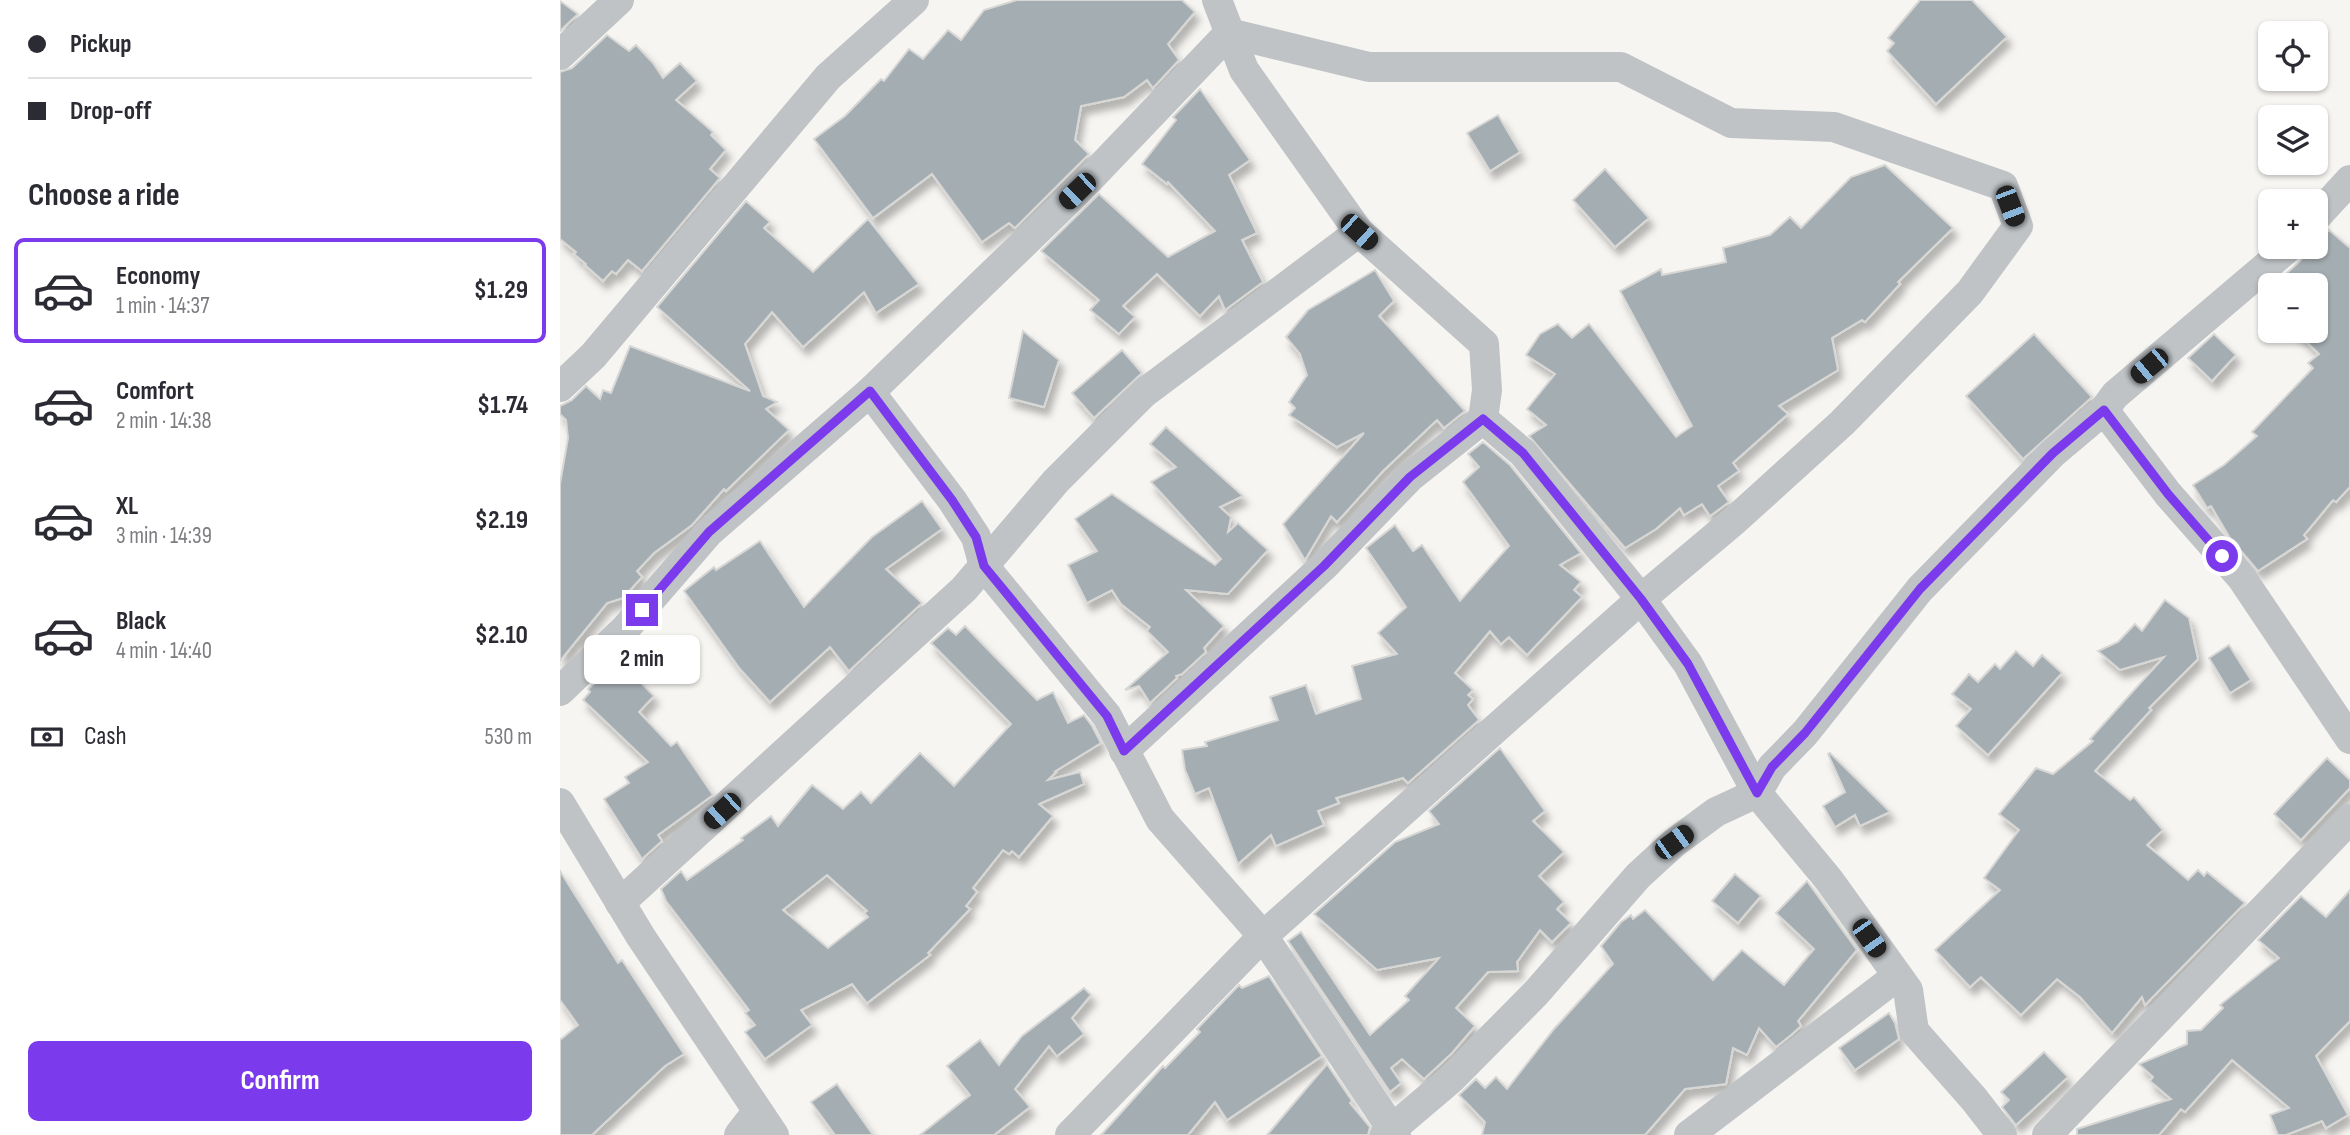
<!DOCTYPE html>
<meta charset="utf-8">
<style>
:root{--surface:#fff;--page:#f7f7f7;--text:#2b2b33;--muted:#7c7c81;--line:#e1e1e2;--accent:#7c3aed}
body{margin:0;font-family:"Sofia Sans Condensed",sans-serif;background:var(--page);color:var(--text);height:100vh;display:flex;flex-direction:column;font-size:26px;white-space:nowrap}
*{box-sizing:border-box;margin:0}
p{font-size:23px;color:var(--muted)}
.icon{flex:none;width:38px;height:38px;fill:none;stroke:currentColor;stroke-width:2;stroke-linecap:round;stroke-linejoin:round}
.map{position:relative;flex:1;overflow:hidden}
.details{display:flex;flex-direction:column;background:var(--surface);width:560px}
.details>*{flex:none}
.top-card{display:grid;align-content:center;height:154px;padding:0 28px;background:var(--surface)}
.controls{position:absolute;left:1698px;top:21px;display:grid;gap:14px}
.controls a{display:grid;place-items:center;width:70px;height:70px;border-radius:10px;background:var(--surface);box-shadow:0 2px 5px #0004;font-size:35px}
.end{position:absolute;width:32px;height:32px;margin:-16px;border:9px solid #7c3aed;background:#fff;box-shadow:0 0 0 4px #fff}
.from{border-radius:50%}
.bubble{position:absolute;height:49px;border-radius:10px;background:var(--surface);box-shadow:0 2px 5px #0004;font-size:23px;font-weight:700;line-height:49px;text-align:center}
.car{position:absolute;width:21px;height:42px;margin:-21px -10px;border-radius:9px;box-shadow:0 0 5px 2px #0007;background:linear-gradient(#222 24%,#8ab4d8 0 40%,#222 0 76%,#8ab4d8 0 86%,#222 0)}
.top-card b{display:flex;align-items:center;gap:24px;height:66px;font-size:26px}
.top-card b+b{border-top:2px solid var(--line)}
.top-card i{width:18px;height:18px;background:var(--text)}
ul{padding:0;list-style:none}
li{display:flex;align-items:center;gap:21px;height:105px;margin:0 14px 10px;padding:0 14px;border:4px solid transparent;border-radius:10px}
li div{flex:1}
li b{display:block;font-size:26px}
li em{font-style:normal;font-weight:700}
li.on{border-color:var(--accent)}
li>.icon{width:63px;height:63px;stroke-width:1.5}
h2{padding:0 28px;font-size:32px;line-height:84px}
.pay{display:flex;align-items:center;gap:18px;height:77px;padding:0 28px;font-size:26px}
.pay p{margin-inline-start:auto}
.button{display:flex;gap:14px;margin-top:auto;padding:14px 28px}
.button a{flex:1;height:80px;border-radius:10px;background:var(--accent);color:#fff;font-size:28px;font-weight:700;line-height:80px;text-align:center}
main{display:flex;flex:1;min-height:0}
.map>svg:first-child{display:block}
.building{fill:#a4adb2;stroke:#d7d7d5;stroke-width:2;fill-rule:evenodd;filter:url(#shadow)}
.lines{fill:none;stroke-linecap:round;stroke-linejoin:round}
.street{stroke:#bfc3c6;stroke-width:30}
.route{stroke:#7c3aed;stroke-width:9}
</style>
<main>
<section class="details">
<div class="top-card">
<b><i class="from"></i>Pickup</b>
<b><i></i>Drop-off</b>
</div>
<h2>Choose a ride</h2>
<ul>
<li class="on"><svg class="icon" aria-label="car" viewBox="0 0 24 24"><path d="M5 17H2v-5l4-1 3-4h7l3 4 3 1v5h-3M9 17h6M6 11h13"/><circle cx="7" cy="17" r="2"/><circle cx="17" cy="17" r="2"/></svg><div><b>Economy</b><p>1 min · 14:37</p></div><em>$1.29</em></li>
<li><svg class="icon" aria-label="car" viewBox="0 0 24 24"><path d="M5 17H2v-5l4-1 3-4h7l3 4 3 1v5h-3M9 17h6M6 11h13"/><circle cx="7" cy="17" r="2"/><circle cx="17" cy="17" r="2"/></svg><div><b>Comfort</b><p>2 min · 14:38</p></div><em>$1.74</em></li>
<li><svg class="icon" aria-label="car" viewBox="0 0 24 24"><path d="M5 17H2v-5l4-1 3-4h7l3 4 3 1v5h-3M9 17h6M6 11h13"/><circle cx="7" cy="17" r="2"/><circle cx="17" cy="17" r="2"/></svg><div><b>XL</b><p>3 min · 14:39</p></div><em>$2.19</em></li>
<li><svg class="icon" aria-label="car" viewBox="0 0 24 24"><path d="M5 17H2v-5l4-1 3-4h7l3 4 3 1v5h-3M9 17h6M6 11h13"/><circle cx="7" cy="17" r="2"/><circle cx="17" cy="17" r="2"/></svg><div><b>Black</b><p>4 min · 14:40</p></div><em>$2.10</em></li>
</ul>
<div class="pay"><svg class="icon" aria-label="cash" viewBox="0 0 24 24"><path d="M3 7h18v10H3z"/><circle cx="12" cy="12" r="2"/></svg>Cash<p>530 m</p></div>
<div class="button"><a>Confirm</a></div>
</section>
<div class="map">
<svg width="1790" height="1135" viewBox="0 0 1790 1135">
<defs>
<filter id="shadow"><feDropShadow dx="4.5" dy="8" stdDeviation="3.5" flood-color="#0004"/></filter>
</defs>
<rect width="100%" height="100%" fill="#f6f5f2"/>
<g class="building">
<path d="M 457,0 L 622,0 L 635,12 L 608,44 L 619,60 L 593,88 L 587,80 L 564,97 L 521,106 L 515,140 L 529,154 L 455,228 L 449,223 L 422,242 L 372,174 L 313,218 L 254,139 L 285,116 L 321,79 L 324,81 L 349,49 L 363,59 L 388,30 L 401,40 L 424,10 Z"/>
<path d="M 1360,0 L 1412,0 L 1447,37 L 1376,104 L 1327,51 L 1334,43 L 1328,38 Z"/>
<path d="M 0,1 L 18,14 L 0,31 Z"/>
<path d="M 47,35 L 69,51 L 76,45 L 93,63 L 103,78 L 120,63 L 137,81 L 116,100 L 153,132 L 151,135 L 166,150 L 150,169 L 160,178 L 82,271 L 68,260 L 56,274 L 52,271 L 43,281 L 25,265 L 26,264 L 14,254 L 16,252 L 0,239 L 0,72 L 12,68 Z"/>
<path d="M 640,89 L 690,160 L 669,175 L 697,233 L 682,240 L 703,282 L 665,310 L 659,296 L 640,316 L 597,274 L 563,306 L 575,317 L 559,334 L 530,310 L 539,300 L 481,251 L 539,194 L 608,257 L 655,231 L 608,182 L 607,184 L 582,164 L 616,120 L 613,117 Z"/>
<path d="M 938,115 L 960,152 L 930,171 L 907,133 Z"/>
<path d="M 1325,165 L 1393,228 L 1338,282 L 1340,284 L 1305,322 L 1302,320 L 1272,338 L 1278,370 L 1219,406 L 1228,414 L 1173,463 L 1179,471 L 1158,486 L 1169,502 L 1150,516 L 1142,504 L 1124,515 L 1120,508 L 1096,529 L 1065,548 L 969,436 L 986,425 L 967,409 L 995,374 L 966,355 L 980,334 L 998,324 L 1012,338 L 1029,324 L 1116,437 L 1132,426 L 1060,291 L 1101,269 L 1102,275 L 1166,262 L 1163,248 L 1210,235 L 1230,217 L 1241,228 L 1291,177 Z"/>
<path d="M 1045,169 L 1089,218 L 1055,247 L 1013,200 Z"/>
<path d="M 186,201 L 210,222 L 204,228 L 253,272 L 308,219 L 359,284 L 316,313 L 304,292 L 243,347 L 212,312 L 185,344 L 203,396 L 217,402 L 206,409 L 229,430 L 166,491 L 164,489 L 132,525 L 94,553 L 77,571 L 82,577 L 63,598 L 47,603 L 0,661 L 0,484 L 8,438 L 6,420 L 0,414 L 0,406 L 12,400 L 26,386 L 40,399 L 43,390 L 51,393 L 70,346 L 190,391 L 97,307 Z"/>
<path d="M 1769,230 L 1790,248 L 1790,487 L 1776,502 L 1773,500 L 1744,535 L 1747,539 L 1698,571 L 1670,538 L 1651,506 L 1647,508 L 1633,485 L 1664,465 L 1697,436 L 1692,432 L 1753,368 L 1748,363 L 1759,354 L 1735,331 L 1755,331 L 1755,285 L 1714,285 L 1741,260 L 1746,247 L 1755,247 L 1755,242 L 1757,244 Z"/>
<path d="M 815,270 L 834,301 L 819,316 L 905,411 L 884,428 L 877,420 L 823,471 L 777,522 L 771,516 L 745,560 L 723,524 L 804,433 L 777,447 L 729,415 L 735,408 L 729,402 L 747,375 L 740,354 L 726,337 L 748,310 Z"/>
<path d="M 463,331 L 499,360 L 484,407 L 449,398 Z"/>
<path d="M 1474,334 L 1532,397 L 1463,459 L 1406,396 Z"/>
<path d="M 1654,334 L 1676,355 L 1652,381 L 1628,358 Z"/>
<path d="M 562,350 L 582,373 L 534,418 L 512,393 Z"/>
<path d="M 606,427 L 683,496 L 660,507 L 671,517 L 668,532 L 678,523 L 708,550 L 668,594 L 626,590 L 664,626 L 644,648 L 646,652 L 622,674 L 616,676 L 617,678 L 590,703 L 579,686 L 565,690 L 608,652 L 587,631 L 590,627 L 561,604 L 552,590 L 527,603 L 508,565 L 537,551 L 515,519 L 552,494 L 655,565 L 661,559 L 591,482 L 616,467 L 590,444 Z"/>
<path d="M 923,442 L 950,465 L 1021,553 L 1000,565 L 1021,582 L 1014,590 L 1022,597 L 967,655 L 949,637 L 941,644 L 930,631 L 895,673 L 913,690 L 908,695 L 913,699 L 908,705 L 919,720 L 848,783 L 843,778 L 776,798 L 779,803 L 758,811 L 764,825 L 716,846 L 711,835 L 678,864 L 649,788 L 635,794 L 625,770 L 622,750 L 647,746 L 645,742 L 718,720 L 710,697 L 746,685 L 756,714 L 801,699 L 792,666 L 837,654 L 818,633 L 846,607 L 806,548 L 835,525 L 853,551 L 862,545 L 900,601 L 949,546 L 903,482 L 919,467 L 908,454 Z"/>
<path d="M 362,501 L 382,529 L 326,569 L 362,603 L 289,671 L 270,647 L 210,702 L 180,669 L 124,591 L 154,567 L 156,570 L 200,541 L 244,607 L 312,537 Z"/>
<path d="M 1605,600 L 1629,618 L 1638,659 L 1589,708 L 1591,710 L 1535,771 L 1570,800 L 1574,797 L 1603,830 L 1587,845 L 1628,880 L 1638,870 L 1644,876 L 1647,872 L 1685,903 L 1585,1005 L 1582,997 L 1552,1033 L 1520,997 L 1497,979 L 1461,1015 L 1421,977 L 1410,987 L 1375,950 L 1440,890 L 1424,878 L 1459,830 L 1439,814 L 1476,768 L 1493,774 L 1533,741 L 1530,739 L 1604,657 L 1560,670 L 1538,651 L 1558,642 L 1575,624 L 1582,631 Z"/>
<path d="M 405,626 L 477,700 L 493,692 L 508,723 L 524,715 L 532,726 L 541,743 L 494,772 L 497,771 L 488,780 L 520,772 L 524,784 L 479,804 L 493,816 L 459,857 L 452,851 L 449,854 L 443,850 L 413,888 L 417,892 L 406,906 L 410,909 L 368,953 L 370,955 L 307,1003 L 292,984 L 241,1010 L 252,1025 L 205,1059 L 185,1032 L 195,1025 L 185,1013 L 189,1010 L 106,901 L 101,889 L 121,871 L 127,880 L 183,840 L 181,838 L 211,816 L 218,826 L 252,785 L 283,809 L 301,792 L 311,803 L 360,753 L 394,786 L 451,724 L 371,643 L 388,628 L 396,635 ZM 267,875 L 307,911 L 304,913 L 308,917 L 268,948 L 223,910 Z"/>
<path d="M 1669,645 L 1691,680 L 1670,693 L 1649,658 Z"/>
<path d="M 1456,651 L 1473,666 L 1482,655 L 1502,673 L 1428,755 L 1396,726 L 1411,709 L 1392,694 L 1409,674 L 1418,682 L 1435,664 L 1440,669 Z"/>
<path d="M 59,661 L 94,696 L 79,712 L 111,746 L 117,742 L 153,795 L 98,835 L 102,841 L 82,859 L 44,799 L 69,783 L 65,777 L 88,762 L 23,700 L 30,692 L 28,689 Z"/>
<path d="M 940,748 L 985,811 L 973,821 L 1004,852 L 979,876 L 1004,902 L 997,909 L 1011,923 L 992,942 L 980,930 L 957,962 L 958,971 L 928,972 L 896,1008 L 915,1026 L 892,1053 L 864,1079 L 842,1059 L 831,1068 L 841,1083 L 830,1092 L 728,941 L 741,932 L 810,1035 L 849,1000 L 845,996 L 879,958 L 817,970 L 754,914 L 835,842 L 879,824 L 869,811 Z"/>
<path d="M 1270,753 L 1319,801 L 1330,812 L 1300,826 L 1295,815 L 1275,827 L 1263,806 L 1285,792 L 1268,754 Z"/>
<path d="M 1767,758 L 1790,780 L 1790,788 L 1741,840 L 1714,814 Z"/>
<path d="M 0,871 L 58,963 L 62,960 L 124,1054 L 105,1066 L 32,1135 L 0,1135 L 0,1040 L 18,1025 L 0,1000 Z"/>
<path d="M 1175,874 L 1201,896 L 1178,923 L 1152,901 Z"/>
<path d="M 1247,881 L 1297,950 L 1238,1021 L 1241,1026 L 1231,1035 L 1216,1047 L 1199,1028 L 1187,1055 L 1173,1048 L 1166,1084 L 1125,1089 L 1085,1135 L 922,1135 L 925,1122 L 899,1095 L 916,1079 L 925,1088 L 936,1077 L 947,1089 L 994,1029 L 1053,964 L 1041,946 L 1061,922 L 1071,915 L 1073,919 L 1085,910 L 1153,980 L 1182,950 L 1224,985 L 1254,949 L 1216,913 Z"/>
<path d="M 1790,890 L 1790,1021 L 1756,1056 L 1788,1115 L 1766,1128 L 1762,1121 L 1726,1135 L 1718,1135 L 1710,1115 L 1729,1108 L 1672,1060 L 1625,1112 L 1621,1109 L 1599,1135 L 1517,1135 L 1517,1129 L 1611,1099 L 1590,1081 L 1593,1077 L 1579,1064 L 1627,1044 L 1627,1031 L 1641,1030 L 1663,1008 L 1660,1005 L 1719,958 L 1698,940 L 1741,896 L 1766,917 Z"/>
<path d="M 709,976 L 762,1056 L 667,1120 L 655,1102 L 628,1135 L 541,1135 L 603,1066 L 605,1068 L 640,1032 L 637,1029 L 679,985 L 682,988 Z"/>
<path d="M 524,988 L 531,995 L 512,1018 L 524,1034 L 497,1056 L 489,1046 L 455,1089 L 470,1107 L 434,1135 L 360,1135 L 410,1095 L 387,1066 L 420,1040 L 439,1065 L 462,1036 Z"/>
<path d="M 1329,1013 L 1335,1023 L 1339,1039 L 1295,1070 L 1279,1048 Z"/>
<path d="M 1484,1052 L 1508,1077 L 1456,1125 L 1442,1107 L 1449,1100 L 1441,1092 Z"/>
<path d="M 767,1064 L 792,1101 L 790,1103 L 810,1127 L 808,1135 L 707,1135 Z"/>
<path d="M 277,1084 L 313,1135 L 275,1135 L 251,1102 Z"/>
</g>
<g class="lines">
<g class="street">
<path d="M 657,0 L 684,70 L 799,232 L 924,344 L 927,390 L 923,419 L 963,453 L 1081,599 L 1128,664 L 1197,793 L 1269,880 L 1348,990 L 1354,1031 L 1414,1099 L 1442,1135"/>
<path d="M 0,55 L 59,0"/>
<path d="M 1755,218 L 1790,180"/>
<path d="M 0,387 L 33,356 L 268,77 L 354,0"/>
<path d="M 310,392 L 392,500 L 416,537 L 424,566 L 547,716 L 600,819 L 703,936 L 836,1135"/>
<path d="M 1544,410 L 1608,494 L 1681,577 L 1790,739"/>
<path d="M 0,691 L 65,629 L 149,532 L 310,392 L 517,192 L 669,33 L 809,67 L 1061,67 L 1171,123 L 1274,127 L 1443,186 L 1458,226 L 1410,292 L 1282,423 L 1175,520 L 1081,599 L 703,936 L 510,1135"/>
<path d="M 564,751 L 764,566 L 850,477 L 923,419"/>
<path d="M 0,803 L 81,937 L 214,1135"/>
<path d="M 60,903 L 404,589 L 496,481 L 584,393 L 799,232"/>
<path d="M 179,1135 L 197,1112"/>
<path d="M 825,1135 L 892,1078 L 976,993 L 1078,876 L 1114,843 L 1156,812 L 1197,793 L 1212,767 L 1245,733 L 1360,589 L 1493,453 L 1544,410 L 1555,395 L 1729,247"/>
<path d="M 1129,1135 L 1336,977"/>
<path d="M 1487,1135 L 1790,819"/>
</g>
</g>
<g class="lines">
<path class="route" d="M 82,610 L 149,532 L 310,391 L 392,500 L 416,537 L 424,566 L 547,716 L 564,751 L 764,566 L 850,477 L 923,419 L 963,453 L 1081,599 L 1128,664 L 1197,793 L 1212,767 L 1245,733 L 1360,589 L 1493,453 L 1544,410 L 1608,494 L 1662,556"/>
</g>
</svg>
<div class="controls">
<a><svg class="icon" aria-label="locate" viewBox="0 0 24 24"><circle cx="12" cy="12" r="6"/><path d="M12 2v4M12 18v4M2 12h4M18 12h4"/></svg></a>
<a><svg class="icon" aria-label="layers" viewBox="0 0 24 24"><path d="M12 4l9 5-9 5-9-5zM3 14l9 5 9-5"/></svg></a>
<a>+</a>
<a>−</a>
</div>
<i class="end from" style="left:1662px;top:556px"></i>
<i class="end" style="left:82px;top:610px"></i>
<div class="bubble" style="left:24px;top:635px;width:116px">2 min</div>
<i class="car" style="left:517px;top:191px;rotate:226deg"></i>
<i class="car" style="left:1450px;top:206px;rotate:159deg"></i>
<i class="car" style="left:799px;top:232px;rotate:132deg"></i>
<i class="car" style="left:1589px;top:366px;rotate:230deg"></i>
<i class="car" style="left:162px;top:811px;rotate:228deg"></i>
<i class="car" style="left:1114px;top:842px;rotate:54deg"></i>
<i class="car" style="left:1309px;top:938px;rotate:145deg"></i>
</div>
</main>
